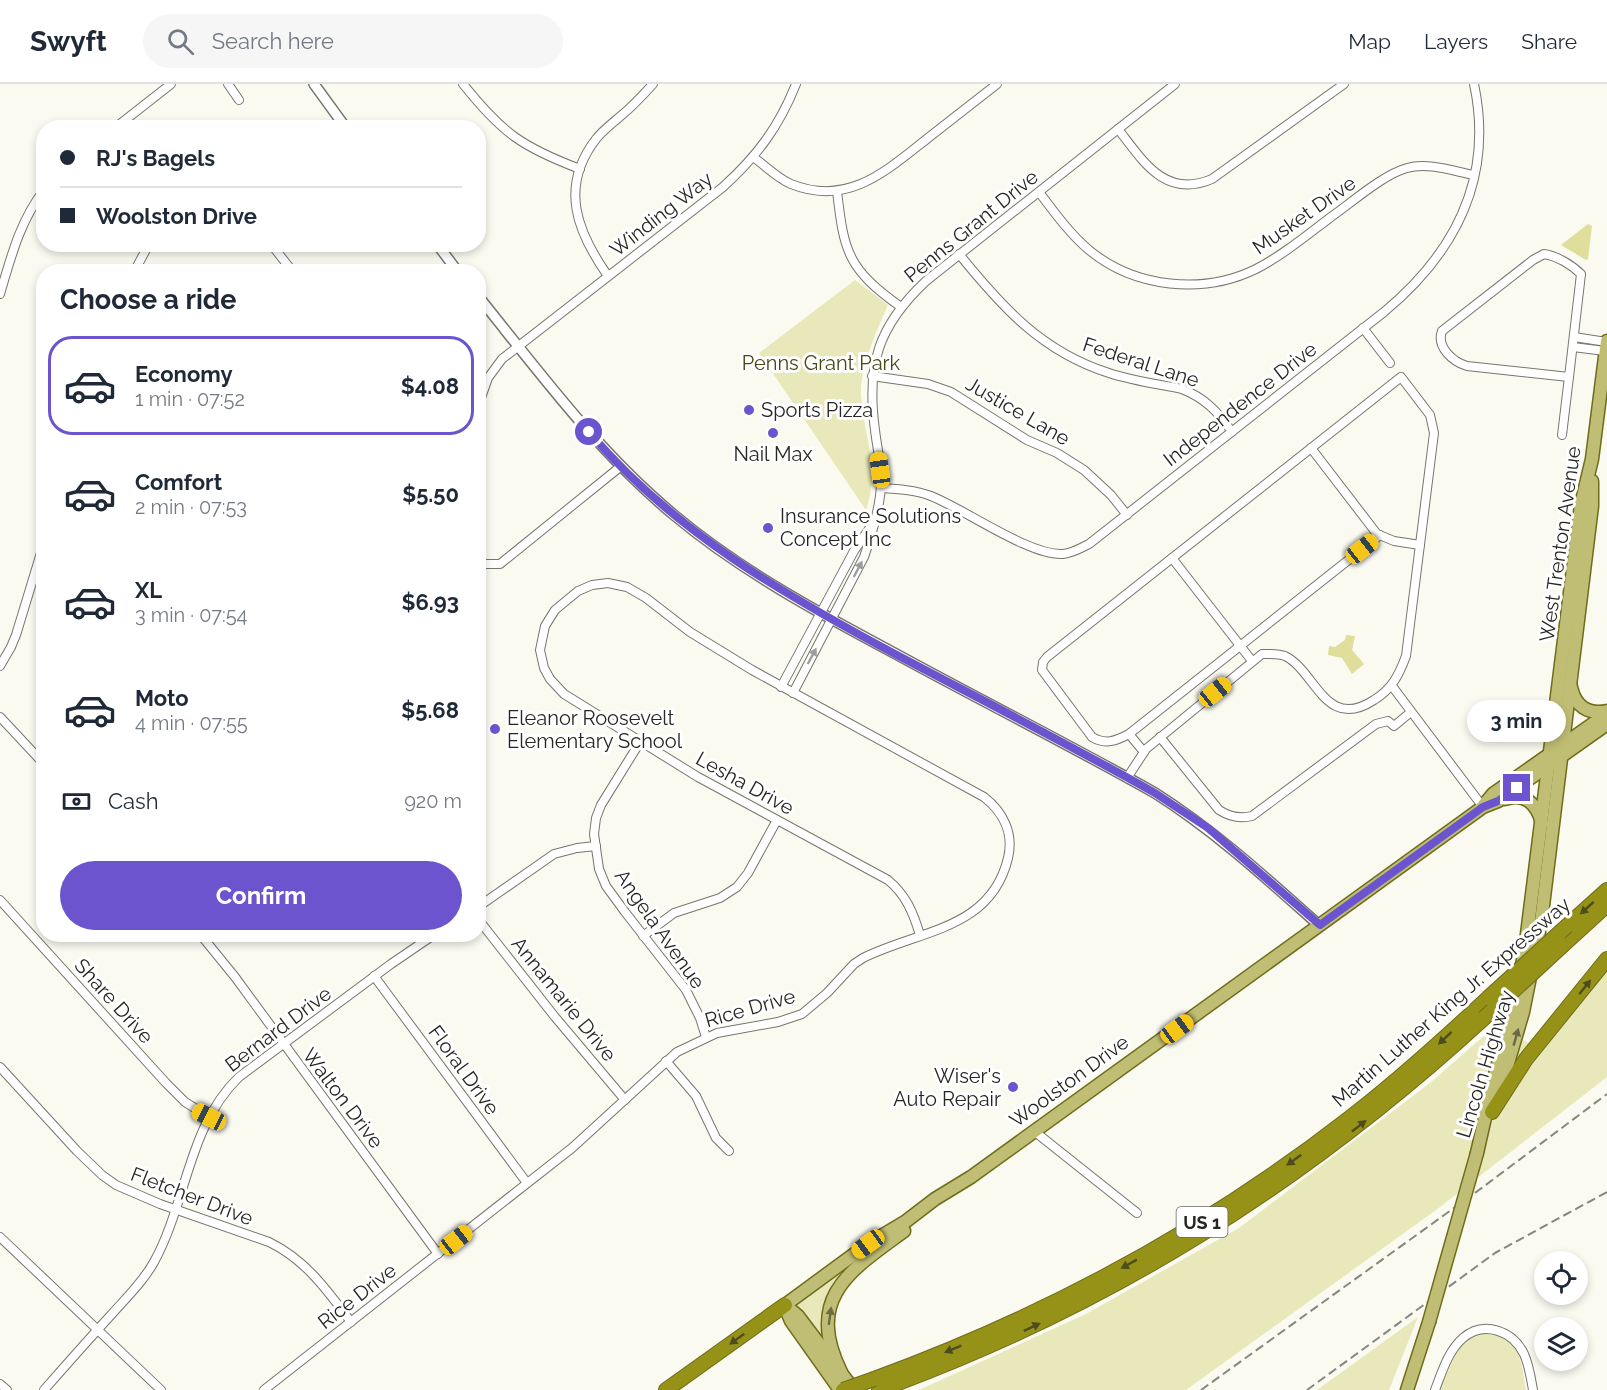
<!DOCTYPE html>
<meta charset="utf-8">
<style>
:root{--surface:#fff;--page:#f6f6f7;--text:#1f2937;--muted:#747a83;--line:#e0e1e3;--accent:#6b54cd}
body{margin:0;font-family:Raleway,sans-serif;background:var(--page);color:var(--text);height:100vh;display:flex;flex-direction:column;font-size:22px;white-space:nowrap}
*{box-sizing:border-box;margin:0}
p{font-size:20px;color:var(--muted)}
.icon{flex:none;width:33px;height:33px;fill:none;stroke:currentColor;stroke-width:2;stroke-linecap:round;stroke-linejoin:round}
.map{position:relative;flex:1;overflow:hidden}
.panel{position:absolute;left:36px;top:180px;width:450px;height:678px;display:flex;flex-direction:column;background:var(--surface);border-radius:24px;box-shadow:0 3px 9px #0003}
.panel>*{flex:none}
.top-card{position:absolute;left:36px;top:36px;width:450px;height:132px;border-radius:24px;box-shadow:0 3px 9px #0003;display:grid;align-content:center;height:132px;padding:0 24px;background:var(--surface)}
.fabs{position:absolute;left:1534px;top:1167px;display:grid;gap:12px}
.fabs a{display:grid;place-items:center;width:54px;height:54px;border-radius:50%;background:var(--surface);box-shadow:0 3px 9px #0003;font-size:30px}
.end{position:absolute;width:27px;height:27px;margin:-14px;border:8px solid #6b54cd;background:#fff;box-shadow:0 0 0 3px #fff}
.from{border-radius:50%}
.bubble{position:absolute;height:42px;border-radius:21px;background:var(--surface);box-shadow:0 3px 9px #0003;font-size:20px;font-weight:700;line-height:42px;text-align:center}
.car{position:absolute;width:18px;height:36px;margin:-18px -9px;border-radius:8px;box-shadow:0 0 4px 2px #0007;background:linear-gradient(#f5c518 24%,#345 0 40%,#f5c518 0 76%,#345 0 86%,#f5c518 0)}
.top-card b{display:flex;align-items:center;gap:21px;height:57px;font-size:22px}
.top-card b+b{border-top:2px solid var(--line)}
.top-card i{width:15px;height:15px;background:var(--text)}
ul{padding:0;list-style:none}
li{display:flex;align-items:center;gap:18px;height:99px;margin:0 12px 9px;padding:0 12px;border:3px solid transparent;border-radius:24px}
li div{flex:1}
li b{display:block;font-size:22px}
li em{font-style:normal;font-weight:700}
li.selected{border-color:var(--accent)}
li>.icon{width:54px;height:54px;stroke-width:1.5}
h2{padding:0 24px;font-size:27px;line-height:72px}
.pay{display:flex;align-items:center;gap:15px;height:66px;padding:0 24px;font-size:22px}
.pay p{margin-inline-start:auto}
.action{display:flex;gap:12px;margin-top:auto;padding:12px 24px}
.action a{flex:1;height:69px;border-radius:36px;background:var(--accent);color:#fff;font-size:24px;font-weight:700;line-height:69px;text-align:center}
header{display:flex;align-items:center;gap:36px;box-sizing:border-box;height:84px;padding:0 30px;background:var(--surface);border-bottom:2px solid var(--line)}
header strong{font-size:28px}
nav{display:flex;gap:33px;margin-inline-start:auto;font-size:21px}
.search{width:420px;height:54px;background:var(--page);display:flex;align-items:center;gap:15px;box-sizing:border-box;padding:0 21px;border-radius:33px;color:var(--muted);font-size:22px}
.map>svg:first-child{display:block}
.green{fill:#e8e8ba}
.water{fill:#dfde9b}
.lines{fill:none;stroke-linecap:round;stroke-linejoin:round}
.minor-casing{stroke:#76766e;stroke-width:10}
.tertiary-casing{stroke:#76766e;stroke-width:12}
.primary-casing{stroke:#6f6c1b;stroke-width:15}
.motorway-casing{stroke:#6f6c1b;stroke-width:16}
.minor{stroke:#fff;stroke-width:8}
.tertiary{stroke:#fff;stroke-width:9}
.primary{stroke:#c0be74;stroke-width:12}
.motorway{stroke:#969217;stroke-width:14}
.rail{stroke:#878782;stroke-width:2;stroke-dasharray:9 4.5;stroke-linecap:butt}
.primary-bridge-casing{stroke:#6f6c1b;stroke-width:15;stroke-linecap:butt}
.motorway-bridge-casing{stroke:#6f6c1b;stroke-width:16;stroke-linecap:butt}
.primary-bridge{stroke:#c0be74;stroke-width:12}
.motorway-bridge{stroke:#969217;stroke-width:14}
.oneway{fill:#9d9d9c}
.oneway2{fill:#4d4c1f}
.oneway3{fill:#6b6a47}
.route{stroke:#6b54cd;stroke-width:8}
.poi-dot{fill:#6b54cd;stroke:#fff;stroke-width:2}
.labels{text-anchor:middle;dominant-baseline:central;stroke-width:6;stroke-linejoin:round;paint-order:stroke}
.shield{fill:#fff;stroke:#676765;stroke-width:1.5}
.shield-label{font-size:18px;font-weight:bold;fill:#262623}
.street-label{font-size:20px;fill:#262623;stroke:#fff}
.park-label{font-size:20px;fill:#494714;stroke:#fff}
.poi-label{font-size:20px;fill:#262623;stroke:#fff;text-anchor:start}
</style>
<header>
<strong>Swyft</strong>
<div class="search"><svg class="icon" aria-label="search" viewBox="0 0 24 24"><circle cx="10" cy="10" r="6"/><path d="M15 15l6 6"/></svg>Search here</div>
<nav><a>Map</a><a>Layers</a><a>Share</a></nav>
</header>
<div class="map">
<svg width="1607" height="1306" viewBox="0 0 1607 1306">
<rect width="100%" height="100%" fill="#fafaf1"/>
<g class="green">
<path d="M 855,196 L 888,221 C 877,246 860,282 861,310 C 863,352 881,383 866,426 L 759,269 Z"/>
<path d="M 1607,888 L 1607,993 L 1436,1126 L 1186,1306 L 919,1306 L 1086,1230 L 1239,1144 L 1430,999 L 1493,944 L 1544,965 Z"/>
<path d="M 844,1185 L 846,1188 L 825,1253 L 820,1255 L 796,1222 Z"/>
<path d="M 1418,1233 L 1389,1306 L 1317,1306 Z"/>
<path d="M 1490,1247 C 1522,1257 1521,1278 1526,1306 L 1439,1306 C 1446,1278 1459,1250 1490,1247 Z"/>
</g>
<g class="water">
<path d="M 1588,140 L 1592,142 L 1588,175 L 1586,176 L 1561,161 Z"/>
<path d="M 1346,551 L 1355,552 L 1352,566 L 1364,580 L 1352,590 L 1342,574 L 1328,571 L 1329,562 L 1335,563 L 1345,556 Z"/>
</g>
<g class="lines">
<g class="minor-casing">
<g id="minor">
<path d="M 228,0 L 239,16"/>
<path d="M 463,0 C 502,49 522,63 580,85"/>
<path d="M 115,44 L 171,0"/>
<path d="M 1118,45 C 1143,77 1165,115 1212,95 L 1344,0"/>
<path d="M 753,73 C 766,82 777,94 791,100 C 848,123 886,87 928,54 C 951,36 974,18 997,0"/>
<path d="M 837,107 C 844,169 848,185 901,223"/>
<path d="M 1039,108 C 1054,128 1070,150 1089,166 C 1135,204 1203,211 1256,185 C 1283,171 1307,151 1331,133 C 1351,119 1384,90 1407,84 C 1428,78 1453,87 1474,91"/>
<path d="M 271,160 L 293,188"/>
<path d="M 959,170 C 1002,223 1042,268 1109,289 C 1133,297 1158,300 1182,305 C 1205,314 1218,328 1232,348"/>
<path d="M 1544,170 C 1557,172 1572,181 1581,190 L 1569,293 L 1467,282 C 1453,278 1436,263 1442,247 L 1533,176 Z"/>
<path d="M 134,188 L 149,160"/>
<path d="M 608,192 C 577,148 559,103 596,55 C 603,46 614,38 623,30 C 634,21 643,11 653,0"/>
<path d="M 0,210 C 11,173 20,137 44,106"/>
<path d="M 1363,244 L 1390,279"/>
<path d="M 1574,253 L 1607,258"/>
<path d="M 1573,263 L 1605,267"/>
<path d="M 872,292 L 928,300 L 951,308 L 1027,356 L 1057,369 L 1084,386 L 1111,411 L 1127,431"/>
<path d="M 478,322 L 488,294 L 502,275 L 723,103 C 757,72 779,43 796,0"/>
<path d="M 1562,351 L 1569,293"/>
<path d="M 1311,364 L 1377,450 L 1394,457 L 1420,461"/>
<path d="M 881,404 C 898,405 915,406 931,412 C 966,426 1030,472 1063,470 C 1073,469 1081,464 1089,460 L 1384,228 C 1455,169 1494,94 1474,0"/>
<path d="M 1172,474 L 1252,577"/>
<path d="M 478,480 L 500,480 L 620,383"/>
<path d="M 0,582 L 11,563 L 16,551 L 44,459"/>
<path d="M 1392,602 L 1483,723"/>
<path d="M 781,603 L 854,467 L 871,442"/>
<path d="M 793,609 L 864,473 C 872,450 880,425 881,401 C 882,383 877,364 875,346 C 866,281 878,242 926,197 L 1175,0"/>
<path d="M 0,633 L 44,680"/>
<path d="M 1129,650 L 1144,668"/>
<path d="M 1160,653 L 1219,726 C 1230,733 1240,735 1252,732 L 1376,640 L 1388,637 L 1394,642 L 1411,628"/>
<path d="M 640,658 L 601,721 L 596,734 L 594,750 L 599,785 L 606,802 L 625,828 L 686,906 L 700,934 L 706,953"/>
<path d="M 1127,694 L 1146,665 L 1262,570 C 1270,570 1278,569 1285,572 C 1316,587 1325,648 1374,616 C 1392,605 1399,591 1406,572 L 1434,349 L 1430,331 L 1401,293 L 1047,573 L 1043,578 L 1042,586 L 1092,653 C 1105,661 1116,657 1129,650 L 1380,451"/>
<path d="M 0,816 L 166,999 L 185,1018 L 209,1033"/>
<path d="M 478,823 L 554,770 L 577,764 L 596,762"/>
<path d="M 478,835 L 555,933 L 625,1016"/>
<path d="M 200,850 L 235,893 L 438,1170"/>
<path d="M 643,852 L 674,829 L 720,814 L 737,803 L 748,789 L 777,736"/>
<path d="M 374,892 L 527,1099"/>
<path d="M 666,977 L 696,1012 L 716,1054 L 729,1067"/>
<path d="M 0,983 L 77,1067 L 102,1091 L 116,1101 L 160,1120 L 269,1158 C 306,1176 327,1206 351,1238"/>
<path d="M 1034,1047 L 1137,1129"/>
<path d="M 0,1153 L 161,1306"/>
<path d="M 0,1300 L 7,1306"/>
<path d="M 44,1306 C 66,1281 88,1256 111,1231 C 126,1214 143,1198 154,1178 C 187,1118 188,1042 239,993 L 391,880 L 435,850"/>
<path d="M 264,1306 L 572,1064 L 677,968 L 717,949 L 778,938 L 802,930 L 827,909 L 854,880 L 863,874 C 919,846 991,846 1008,774 C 1014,749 1003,728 984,713 L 752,586 L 690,548 L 646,514 L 627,503 L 608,499 L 592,501 L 578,507 L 555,526 L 545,542 L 540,566 L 544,584 L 550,595 L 564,610 L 698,693 L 888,796 C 906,811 913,828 920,851"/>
<path d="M 1435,1306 C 1442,1288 1448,1267 1463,1254 C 1484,1236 1513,1247 1524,1270 C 1529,1281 1531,1294 1533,1306"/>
</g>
</g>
<g class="tertiary-casing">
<g id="tertiary">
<path d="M 314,0 L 346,44"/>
<path d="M 437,160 L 458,188"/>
<path d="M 478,212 C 540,289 598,368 674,431 C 741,487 819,529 896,570 C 982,617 1070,661 1155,709 C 1215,747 1266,794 1319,841"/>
</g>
</g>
<g class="primary-casing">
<g id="primary">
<path d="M 1571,603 C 1575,622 1588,631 1607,627"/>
<path d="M 1505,715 C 1525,708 1537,720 1542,739"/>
<path d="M 1483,722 L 1493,710 L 1607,630"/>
<path d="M 1498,1013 L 1523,928 L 1541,838 L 1592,422 L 1592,397"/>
<path d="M 1477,1069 L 1493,998 L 1513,926 L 1525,866 L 1581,421 L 1592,375 L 1607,257"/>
<path d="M 785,1221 L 868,1160 L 905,1138 L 935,1115 L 971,1093 L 1483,723 L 1498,717 L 1607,640"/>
<path d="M 785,1221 L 798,1232 L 854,1306"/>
<path d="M 785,1222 L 791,1237 L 840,1306"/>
<path d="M 841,1288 C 804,1213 851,1186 904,1147"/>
<path d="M 1407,1306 L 1429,1238"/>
</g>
</g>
<g class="motorway-casing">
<g id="motorway">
<path d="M 1567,842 L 1607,806"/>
<path d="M 1563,861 L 1607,821"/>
<path d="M 1492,1028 L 1526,975 L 1607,875"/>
<path d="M 874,1295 C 1044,1233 1204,1147 1347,1036 C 1397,998 1443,956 1488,914"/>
<path d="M 666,1306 L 785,1221"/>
<path d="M 879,1306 C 1110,1222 1303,1100 1484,934"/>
</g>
</g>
<use href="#minor" class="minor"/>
<use href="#tertiary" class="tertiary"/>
<use href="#primary" class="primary"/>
<use href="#motorway" class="motorway"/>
<g class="rail">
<path d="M 1201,1306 L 1479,1106 L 1607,1010"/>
<path d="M 1307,1306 L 1495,1169 L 1607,1108"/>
</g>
<g class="primary-bridge-casing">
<path id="primary-bridge" d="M 1429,1238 L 1477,1069"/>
</g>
<g class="motorway-bridge-casing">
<g id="motorway-bridge">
<path d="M 1488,914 L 1567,842"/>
<path d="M 1484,934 L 1563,861"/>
<path d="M 843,1306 L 874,1295"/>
</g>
</g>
<use href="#primary-bridge" class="primary-bridge"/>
<use href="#motorway-bridge" class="motorway-bridge"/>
</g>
<defs><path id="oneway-solid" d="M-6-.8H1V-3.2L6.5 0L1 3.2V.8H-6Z" transform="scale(1.5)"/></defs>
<g class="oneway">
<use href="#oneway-solid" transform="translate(858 485) rotate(-62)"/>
<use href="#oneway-solid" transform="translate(812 572) rotate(-62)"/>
</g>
<g class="oneway2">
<use href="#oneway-solid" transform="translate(1587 824) rotate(138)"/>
<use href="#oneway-solid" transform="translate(1585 903) rotate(-51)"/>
<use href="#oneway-solid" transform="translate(1445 954) rotate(137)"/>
<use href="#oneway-solid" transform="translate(1359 1042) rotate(-38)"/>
<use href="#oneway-solid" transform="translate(1294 1076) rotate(144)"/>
<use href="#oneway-solid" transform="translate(1129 1180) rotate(151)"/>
<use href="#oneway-solid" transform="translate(1032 1243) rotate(-25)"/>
<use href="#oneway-solid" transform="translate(737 1255) rotate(144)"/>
<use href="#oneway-solid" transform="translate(953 1265) rotate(158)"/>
</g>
<g class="oneway3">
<use href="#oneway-solid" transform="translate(1516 953) rotate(-74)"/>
<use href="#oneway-solid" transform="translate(830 1232) rotate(-82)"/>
</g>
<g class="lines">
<path class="route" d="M 589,348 C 673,447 783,510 895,570 C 982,616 1070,661 1155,709 L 1208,744 L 1320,841 L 1483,723 L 1498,717 L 1517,704"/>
</g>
<g class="poi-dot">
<circle cx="749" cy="326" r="6"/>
<circle cx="773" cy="349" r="6"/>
<circle cx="768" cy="444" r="6"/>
<circle cx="495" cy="645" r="6"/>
<circle cx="1013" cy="1003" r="6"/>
</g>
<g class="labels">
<rect class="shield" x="1176.5" y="1123" width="51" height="30" rx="4.5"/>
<g class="shield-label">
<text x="1202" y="1138">US 1</text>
</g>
<g class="street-label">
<text transform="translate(661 130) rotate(-38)">Winding Way</text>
<text transform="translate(1304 131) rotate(-35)">Musket Drive</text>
<text transform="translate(971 142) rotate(-39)">Penns Grant Drive</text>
<text transform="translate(1141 278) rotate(18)">Federal Lane</text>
<text transform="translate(1240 320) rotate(-38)">Independence Drive</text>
<text transform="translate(1018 327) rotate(30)">Justice Lane</text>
<text transform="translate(1560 460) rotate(-82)">West Trenton Avenue</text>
<text transform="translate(745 699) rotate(29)">Lesha Drive</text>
<text transform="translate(660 845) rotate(55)">Angela Avenue</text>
<text transform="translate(564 915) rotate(51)">Annamarie Drive</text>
<text transform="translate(114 917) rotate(48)">Share Drive</text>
<text transform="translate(1451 918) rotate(-41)">Martin Luther King Jr. Expressway</text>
<text transform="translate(750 924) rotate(-16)">Rice Drive</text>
<text transform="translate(278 945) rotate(-37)">Bernard Drive</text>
<text transform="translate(1485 980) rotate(-73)">Lincoln Highway</text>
<text transform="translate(464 986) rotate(54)">Floral Drive</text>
<text transform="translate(1069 997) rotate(-36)">Woolston Drive</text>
<text transform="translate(343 1014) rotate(53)">Walton Drive</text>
<text transform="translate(192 1112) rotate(21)">Fletcher Drive</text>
<text transform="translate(357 1212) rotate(-38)">Rice Drive</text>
</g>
<g class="park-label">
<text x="821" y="279">Penns Grant Park</text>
</g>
<g class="poi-label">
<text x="761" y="326">Sports Pizza</text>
<text x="773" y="370" text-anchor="middle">Nail Max</text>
<text x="780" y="432">Insurance Solutions<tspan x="780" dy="23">Concept Inc</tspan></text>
<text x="507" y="634">Eleanor Roosevelt<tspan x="507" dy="23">Elementary School</tspan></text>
<text x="1001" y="992" text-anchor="end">Wiser's<tspan x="1001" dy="23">Auto Repair</tspan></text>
</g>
</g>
</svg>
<div class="fabs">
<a><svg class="icon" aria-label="locate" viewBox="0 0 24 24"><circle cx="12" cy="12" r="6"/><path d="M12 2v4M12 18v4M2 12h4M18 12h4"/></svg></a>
<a><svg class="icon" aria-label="layers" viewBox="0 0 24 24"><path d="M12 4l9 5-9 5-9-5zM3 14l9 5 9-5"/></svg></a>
</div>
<i class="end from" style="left:589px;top:348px"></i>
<i class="end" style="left:1517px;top:704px"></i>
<div class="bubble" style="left:1467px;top:616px;width:99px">3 min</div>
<i class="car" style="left:880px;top:386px;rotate:352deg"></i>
<i class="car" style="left:1362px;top:465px;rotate:52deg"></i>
<i class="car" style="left:1215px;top:608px;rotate:51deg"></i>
<i class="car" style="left:1177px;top:945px;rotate:54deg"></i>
<i class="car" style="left:209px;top:1033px;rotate:297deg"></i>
<i class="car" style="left:456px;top:1156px;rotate:52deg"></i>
<i class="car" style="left:868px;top:1160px;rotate:234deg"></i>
<div class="top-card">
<b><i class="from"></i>RJ's Bagels</b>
<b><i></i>Woolston Drive</b>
</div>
<section class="panel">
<h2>Choose a ride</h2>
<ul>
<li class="selected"><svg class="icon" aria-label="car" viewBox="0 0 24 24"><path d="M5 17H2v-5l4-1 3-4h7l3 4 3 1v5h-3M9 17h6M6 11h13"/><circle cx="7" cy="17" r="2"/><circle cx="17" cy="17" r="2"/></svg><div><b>Economy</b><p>1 min · 07:52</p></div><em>$4.08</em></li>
<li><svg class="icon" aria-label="car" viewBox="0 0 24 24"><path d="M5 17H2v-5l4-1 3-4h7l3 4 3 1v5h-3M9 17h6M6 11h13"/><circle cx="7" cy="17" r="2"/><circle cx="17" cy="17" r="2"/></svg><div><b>Comfort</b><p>2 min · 07:53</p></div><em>$5.50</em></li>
<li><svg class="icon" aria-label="car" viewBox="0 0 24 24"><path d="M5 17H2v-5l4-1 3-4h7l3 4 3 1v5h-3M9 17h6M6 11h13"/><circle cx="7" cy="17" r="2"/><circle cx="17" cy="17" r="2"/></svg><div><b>XL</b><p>3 min · 07:54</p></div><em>$6.93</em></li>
<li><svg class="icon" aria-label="car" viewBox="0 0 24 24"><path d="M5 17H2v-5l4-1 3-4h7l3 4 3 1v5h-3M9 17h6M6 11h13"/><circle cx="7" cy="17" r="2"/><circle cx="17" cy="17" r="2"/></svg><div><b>Moto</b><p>4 min · 07:55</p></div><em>$5.68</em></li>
</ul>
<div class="pay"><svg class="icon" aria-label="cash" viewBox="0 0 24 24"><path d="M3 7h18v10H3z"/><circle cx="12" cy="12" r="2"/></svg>Cash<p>920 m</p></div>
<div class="action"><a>Confirm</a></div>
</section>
</div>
